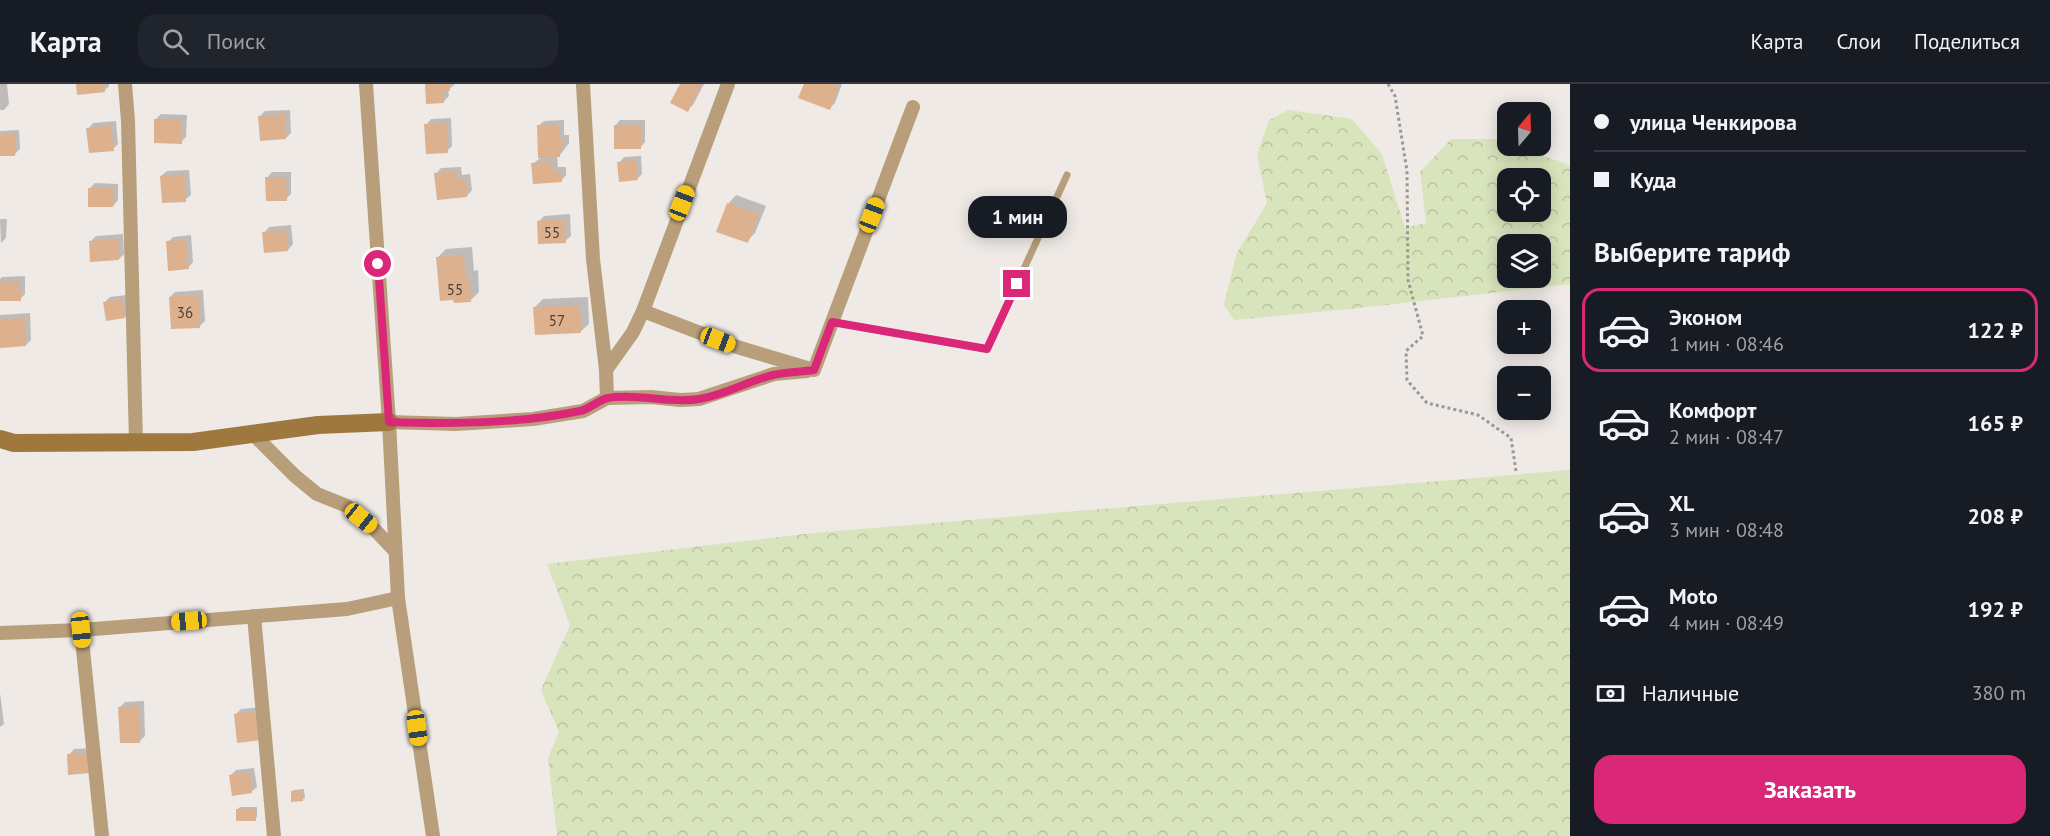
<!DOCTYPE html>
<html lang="ru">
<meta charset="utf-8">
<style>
:root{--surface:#171b24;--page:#20242c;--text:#f1f3f6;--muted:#9ea1a6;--line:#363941;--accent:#db2777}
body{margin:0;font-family:"PT Sans",sans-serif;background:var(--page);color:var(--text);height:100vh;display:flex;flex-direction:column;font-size:22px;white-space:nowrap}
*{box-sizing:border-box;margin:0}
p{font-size:20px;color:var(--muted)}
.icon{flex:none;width:33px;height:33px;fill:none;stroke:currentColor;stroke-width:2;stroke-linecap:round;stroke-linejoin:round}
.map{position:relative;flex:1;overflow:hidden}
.side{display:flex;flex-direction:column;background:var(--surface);width:480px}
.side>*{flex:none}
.banner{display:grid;align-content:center;height:132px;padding:0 24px;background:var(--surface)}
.needle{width:39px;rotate:19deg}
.controls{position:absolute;left:1497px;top:18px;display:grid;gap:12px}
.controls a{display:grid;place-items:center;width:54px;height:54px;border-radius:12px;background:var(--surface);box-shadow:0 3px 15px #0003;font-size:30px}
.end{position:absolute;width:27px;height:27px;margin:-14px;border:8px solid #db2777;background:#fff;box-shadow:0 0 0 3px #fff}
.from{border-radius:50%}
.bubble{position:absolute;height:42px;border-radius:18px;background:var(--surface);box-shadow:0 3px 15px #0003;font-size:20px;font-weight:600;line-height:42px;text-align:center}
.car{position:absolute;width:18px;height:36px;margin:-18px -9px;border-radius:8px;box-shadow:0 0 4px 2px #0007;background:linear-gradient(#f5c518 24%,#345 0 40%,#f5c518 0 76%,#345 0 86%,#f5c518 0)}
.banner b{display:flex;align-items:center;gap:21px;height:57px;font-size:22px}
.banner b+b{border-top:2px solid var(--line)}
.banner i{width:15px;height:15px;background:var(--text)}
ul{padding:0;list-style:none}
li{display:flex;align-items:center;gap:18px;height:84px;margin:0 12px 9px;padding:0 12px;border:3px solid transparent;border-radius:18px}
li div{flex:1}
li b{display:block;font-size:22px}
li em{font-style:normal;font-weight:600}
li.on{border-color:var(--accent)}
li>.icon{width:54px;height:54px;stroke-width:1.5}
h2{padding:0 24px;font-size:27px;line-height:72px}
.pay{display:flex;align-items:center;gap:15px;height:66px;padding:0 24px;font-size:22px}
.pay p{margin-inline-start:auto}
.button{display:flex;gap:12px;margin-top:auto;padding:12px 24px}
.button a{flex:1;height:69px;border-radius:18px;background:var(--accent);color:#fff;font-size:24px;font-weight:600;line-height:69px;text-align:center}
header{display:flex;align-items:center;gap:36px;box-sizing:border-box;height:84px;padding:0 30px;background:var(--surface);border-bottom:2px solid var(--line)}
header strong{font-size:28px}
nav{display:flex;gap:33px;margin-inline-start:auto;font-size:21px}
.search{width:420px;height:54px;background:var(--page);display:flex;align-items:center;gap:15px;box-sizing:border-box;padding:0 21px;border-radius:18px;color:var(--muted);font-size:22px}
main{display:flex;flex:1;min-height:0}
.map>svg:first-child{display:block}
.forest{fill:url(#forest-crowns);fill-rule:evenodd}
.shadow{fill:#0003}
.building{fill:#ddb08e}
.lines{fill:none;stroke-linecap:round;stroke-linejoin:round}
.path{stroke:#9b9895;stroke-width:3;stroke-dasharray:3 3;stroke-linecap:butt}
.lane{stroke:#b89e7a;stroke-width:7}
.street{stroke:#b89e7a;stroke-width:14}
.secondary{stroke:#9e783f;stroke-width:18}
.route{stroke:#db2777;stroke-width:8}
.labels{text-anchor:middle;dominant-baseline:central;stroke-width:4.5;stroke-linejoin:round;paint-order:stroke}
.number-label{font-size:15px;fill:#4e4138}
</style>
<header>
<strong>Карта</strong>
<div class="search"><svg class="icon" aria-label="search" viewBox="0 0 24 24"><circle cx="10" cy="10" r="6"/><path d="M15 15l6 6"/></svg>Поиск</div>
<nav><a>Карта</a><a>Слои</a><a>Поделиться</a></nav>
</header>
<main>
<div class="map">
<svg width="1570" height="752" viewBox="0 0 1570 752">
<defs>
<pattern id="forest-crowns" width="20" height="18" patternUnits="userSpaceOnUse" patternTransform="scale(1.5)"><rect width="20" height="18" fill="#d8e4bc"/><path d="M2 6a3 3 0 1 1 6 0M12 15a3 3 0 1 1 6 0" fill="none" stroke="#b9c3a1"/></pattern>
</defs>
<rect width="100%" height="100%" fill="#efeae6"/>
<g class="forest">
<path d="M 1288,26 L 1352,35 L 1382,70 L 1405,144 L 1426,139 L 1420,88 L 1451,55 L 1496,55 L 1507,59 L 1508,62 L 1514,62 L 1564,79 L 1570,83 L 1570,200 L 1350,225 L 1234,236 L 1224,221 L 1236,171 L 1267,119 L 1257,71 L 1269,36 ZM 1508,94 L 1540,94 L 1540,128 L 1508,128 ZM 1540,160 L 1540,194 L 1508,194 L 1508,160 Z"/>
<path d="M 1570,386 L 1570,752 L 557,752 L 548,674 L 559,648 L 541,606 L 570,541 L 547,480 L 813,449 Z"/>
</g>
<g class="shadow">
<path d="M 0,0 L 7,0 L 9,20 L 4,26 L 0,26 Z"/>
<path d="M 78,0 L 109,0 L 109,2 L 104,7 Z"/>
<path d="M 426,0 L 455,0 L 448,6 L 449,12 L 443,18 Z"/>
<path d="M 682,0 L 704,0 L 693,21 L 687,26 Z"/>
<path d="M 806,0 L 842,0 L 835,19 L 829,25 Z"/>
<path d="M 290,26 L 291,49 L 286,54 L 260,32 L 265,27 Z"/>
<path d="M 161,30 L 187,31 L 186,53 L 181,58 L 156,35 Z"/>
<path d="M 451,34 L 452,62 L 447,67 L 426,41 L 431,35 Z"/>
<path d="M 564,36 L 564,51 L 569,51 L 569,59 L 560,71 L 557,71 L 558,83 L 566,83 L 566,91 L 561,97 L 533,80 L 540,74 L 538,42 L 544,37 Z"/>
<path d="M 620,36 L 645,36 L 645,58 L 640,64 L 615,42 Z"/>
<path d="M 116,37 L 118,60 L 113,65 L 88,45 L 93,39 Z"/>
<path d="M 19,46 L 20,65 L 15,70 L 0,71 L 0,47 Z"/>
<path d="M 641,72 L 642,90 L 637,95 L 619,79 L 624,73 Z"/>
<path d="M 461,83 L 462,91 L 470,90 L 472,106 L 467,112 L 436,90 L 441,84 Z"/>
<path d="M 189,86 L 191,111 L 185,116 L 161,92 L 167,87 Z"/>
<path d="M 272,88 L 291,88 L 291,110 L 286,115 L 267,94 Z"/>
<path d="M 95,99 L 118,100 L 118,116 L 113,122 L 89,105 Z"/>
<path d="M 736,111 L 766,122 L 755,149 L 747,157 L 728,120 Z"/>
<path d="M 570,130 L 571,152 L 565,157 L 539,137 L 544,132 Z"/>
<path d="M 0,135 L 7,135 L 6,154 L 1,159 Z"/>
<path d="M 291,141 L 293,160 L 288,166 L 264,149 L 269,143 Z"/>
<path d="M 123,150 L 124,170 L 119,175 L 91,157 L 96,152 Z"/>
<path d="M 191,151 L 193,178 L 188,184 L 168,158 L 173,153 Z"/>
<path d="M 472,163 L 474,187 L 478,186 L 479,208 L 471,216 L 438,173 L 446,165 Z"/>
<path d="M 25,192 L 25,210 L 20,215 L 0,215 L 0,195 L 2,193 Z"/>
<path d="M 203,206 L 205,237 L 200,242 L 170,213 L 175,208 Z"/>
<path d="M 127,211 L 130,227 L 125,233 L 105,218 L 110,213 Z"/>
<path d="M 588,213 L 589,240 L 580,248 L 535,223 L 543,215 Z"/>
<path d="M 30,229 L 31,256 L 26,261 L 0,262 L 0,231 Z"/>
<path d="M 0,609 L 4,640 L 0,643 Z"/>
<path d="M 144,617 L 145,652 L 140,657 L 120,623 L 125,618 Z"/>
<path d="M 262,623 L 266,649 L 235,631 L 241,625 Z"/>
<path d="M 92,664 L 93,683 L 69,671 L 74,665 Z"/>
<path d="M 254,684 L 257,703 L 251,708 L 231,691 L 236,686 Z"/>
<path d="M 304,705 L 305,714 L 302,716 L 292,708 L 294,706 Z"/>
<path d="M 240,723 L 257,723 L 257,733 L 255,735 L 237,726 Z"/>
</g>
<g class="building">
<path d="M 76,0 L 104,0 L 105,8 L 77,11 Z"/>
<path d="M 425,0 L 449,0 L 450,7 L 443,8 L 444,19 L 426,20 Z"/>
<path d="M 680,0 L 702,0 L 688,28 L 670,19 Z"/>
<path d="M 804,0 L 831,0 L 839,3 L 830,26 L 798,14 Z"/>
<path d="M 285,30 L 286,55 L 260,57 L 258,32 Z"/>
<path d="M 154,35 L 182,35 L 182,60 L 154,59 Z"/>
<path d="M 446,39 L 448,69 L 426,70 L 424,40 Z"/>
<path d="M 537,41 L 559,41 L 560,56 L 564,56 L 564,66 L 560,66 L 560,73 L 538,74 Z"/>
<rect x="614" y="41" width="27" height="24"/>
<path d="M 111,42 L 114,67 L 89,69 L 86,44 Z"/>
<path d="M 15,50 L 15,72 L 0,72 L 0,51 Z"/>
<path d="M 636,76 L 638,96 L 619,98 L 617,78 Z"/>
<path d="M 552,78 L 553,88 L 561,87 L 562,98 L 533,100 L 531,79 Z"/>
<path d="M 456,87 L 457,96 L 466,95 L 467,113 L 437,116 L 434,89 Z"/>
<path d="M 184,90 L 186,118 L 162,119 L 160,92 Z"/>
<path d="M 265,93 L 286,93 L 287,117 L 266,117 Z"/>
<path d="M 88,104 L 114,104 L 113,123 L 88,123 Z"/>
<path d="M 727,119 L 758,130 L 748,159 L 716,148 Z"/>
<path d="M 565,135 L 566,159 L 538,160 L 537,137 Z"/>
<path d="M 286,146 L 288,167 L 264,169 L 262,148 Z"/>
<path d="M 118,155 L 119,176 L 90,178 L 89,157 Z"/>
<path d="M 186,156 L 189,185 L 168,187 L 166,157 Z"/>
<path d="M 464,171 L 466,194 L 470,194 L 471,218 L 454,219 L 453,216 L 440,217 L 436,173 Z"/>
<path d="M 20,197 L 21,217 L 0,217 L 0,198 Z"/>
<path d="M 199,211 L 200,244 L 171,245 L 169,213 Z"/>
<path d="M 122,215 L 125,234 L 106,237 L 103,218 Z"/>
<path d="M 580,221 L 581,249 L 535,251 L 533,223 Z"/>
<path d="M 25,234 L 26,262 L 0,264 L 0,235 Z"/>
<path d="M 139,622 L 140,659 L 120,659 L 118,623 Z"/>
<path d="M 257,627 L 261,656 L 237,659 L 234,630 Z"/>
<path d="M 87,669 L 89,689 L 68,691 L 67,670 Z"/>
<path d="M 250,688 L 252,709 L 232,712 L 229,691 Z"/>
<path d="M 302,706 L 303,717 L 291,718 L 291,707 Z"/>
<path d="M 256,724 L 256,737 L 236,737 L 236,725 Z"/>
</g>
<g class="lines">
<path class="path" d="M 1388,0 L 1395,12 L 1407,87 L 1408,196 L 1423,252 L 1406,267 L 1407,296 L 1427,319 L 1478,331 L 1511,354 L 1516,387"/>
<path class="lane" d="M 832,238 L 987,265 L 1067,91"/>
<g class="street">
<path d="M 125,0 L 128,37 L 136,358"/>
<path d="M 366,0 L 389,338 L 398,514 L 433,752"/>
<path d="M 583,0 L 593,175 L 606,286 L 607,314"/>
<path d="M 643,227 L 737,263 L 814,286 L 913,23"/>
<path d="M 606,286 L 633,248 L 643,227 L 728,0"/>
<path d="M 389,338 L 456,340 L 533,335 L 583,327 L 607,314 L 651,313 L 680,316 L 699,315 L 774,290 L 807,287"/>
<path d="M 253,350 L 295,392 L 317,410 L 347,422 L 375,446 L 395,467"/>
<path d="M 254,532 L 274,752"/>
<path d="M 81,546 L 102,752"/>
<path d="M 0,549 L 81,546 L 347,525 L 398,514"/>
</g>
<path class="secondary" d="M 0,355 L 14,359 L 193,358 L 318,341 L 389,338"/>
</g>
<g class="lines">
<path class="route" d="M 378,180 L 389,338 C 452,340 517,340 580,327 C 590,325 598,316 608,314 C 638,309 670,320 699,315 C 725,311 748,297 773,291 C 786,288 800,288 814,286 L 832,238 L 987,265 L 1017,200"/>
</g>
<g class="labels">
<g class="number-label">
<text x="552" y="148">55</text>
<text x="455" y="205">55</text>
<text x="185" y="228">36</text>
<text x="557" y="236">57</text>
</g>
</g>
</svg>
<div class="controls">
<a><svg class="needle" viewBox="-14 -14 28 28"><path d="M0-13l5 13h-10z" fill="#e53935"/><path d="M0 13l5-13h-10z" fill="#9ea1a6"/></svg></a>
<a><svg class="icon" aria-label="locate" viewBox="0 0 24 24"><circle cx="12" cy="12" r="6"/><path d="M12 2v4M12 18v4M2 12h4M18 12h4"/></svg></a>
<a><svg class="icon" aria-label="layers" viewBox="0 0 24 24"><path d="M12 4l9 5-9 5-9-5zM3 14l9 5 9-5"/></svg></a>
<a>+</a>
<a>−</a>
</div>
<i class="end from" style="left:378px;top:180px"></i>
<i class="end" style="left:1017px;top:200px"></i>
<div class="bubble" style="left:968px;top:112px;width:99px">1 мин</div>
<i class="car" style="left:682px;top:119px;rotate:21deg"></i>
<i class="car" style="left:872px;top:131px;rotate:21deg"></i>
<i class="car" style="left:718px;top:256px;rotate:111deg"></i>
<i class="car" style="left:361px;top:434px;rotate:129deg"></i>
<i class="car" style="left:189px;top:537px;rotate:265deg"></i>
<i class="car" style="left:81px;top:546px;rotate:174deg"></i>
<i class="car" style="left:417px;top:644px;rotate:172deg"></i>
</div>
<section class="side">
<div class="banner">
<b><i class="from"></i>улица Ченкирова</b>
<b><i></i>Куда</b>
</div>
<h2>Выберите тариф</h2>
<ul>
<li class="on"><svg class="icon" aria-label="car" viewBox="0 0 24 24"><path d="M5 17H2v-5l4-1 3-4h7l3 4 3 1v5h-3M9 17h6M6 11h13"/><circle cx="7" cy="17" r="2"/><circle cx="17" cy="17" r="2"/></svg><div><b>Эконом</b><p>1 мин · 08:46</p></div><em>122 ₽</em></li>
<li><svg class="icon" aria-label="car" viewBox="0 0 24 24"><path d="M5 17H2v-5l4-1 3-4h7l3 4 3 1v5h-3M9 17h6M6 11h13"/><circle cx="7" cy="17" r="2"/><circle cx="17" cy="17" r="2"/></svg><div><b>Комфорт</b><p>2 мин · 08:47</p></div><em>165 ₽</em></li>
<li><svg class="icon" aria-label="car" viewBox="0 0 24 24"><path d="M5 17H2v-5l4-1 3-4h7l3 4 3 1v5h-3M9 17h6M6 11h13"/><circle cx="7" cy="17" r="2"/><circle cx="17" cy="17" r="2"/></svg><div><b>XL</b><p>3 мин · 08:48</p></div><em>208 ₽</em></li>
<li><svg class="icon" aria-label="car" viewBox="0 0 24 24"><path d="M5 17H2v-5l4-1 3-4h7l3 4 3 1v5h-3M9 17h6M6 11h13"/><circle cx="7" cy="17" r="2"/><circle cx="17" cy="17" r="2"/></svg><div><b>Moto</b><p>4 мин · 08:49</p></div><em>192 ₽</em></li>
</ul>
<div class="pay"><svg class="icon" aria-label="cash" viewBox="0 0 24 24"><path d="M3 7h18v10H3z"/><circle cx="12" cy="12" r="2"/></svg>Наличные<p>380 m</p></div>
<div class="button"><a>Заказать</a></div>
</section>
</main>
